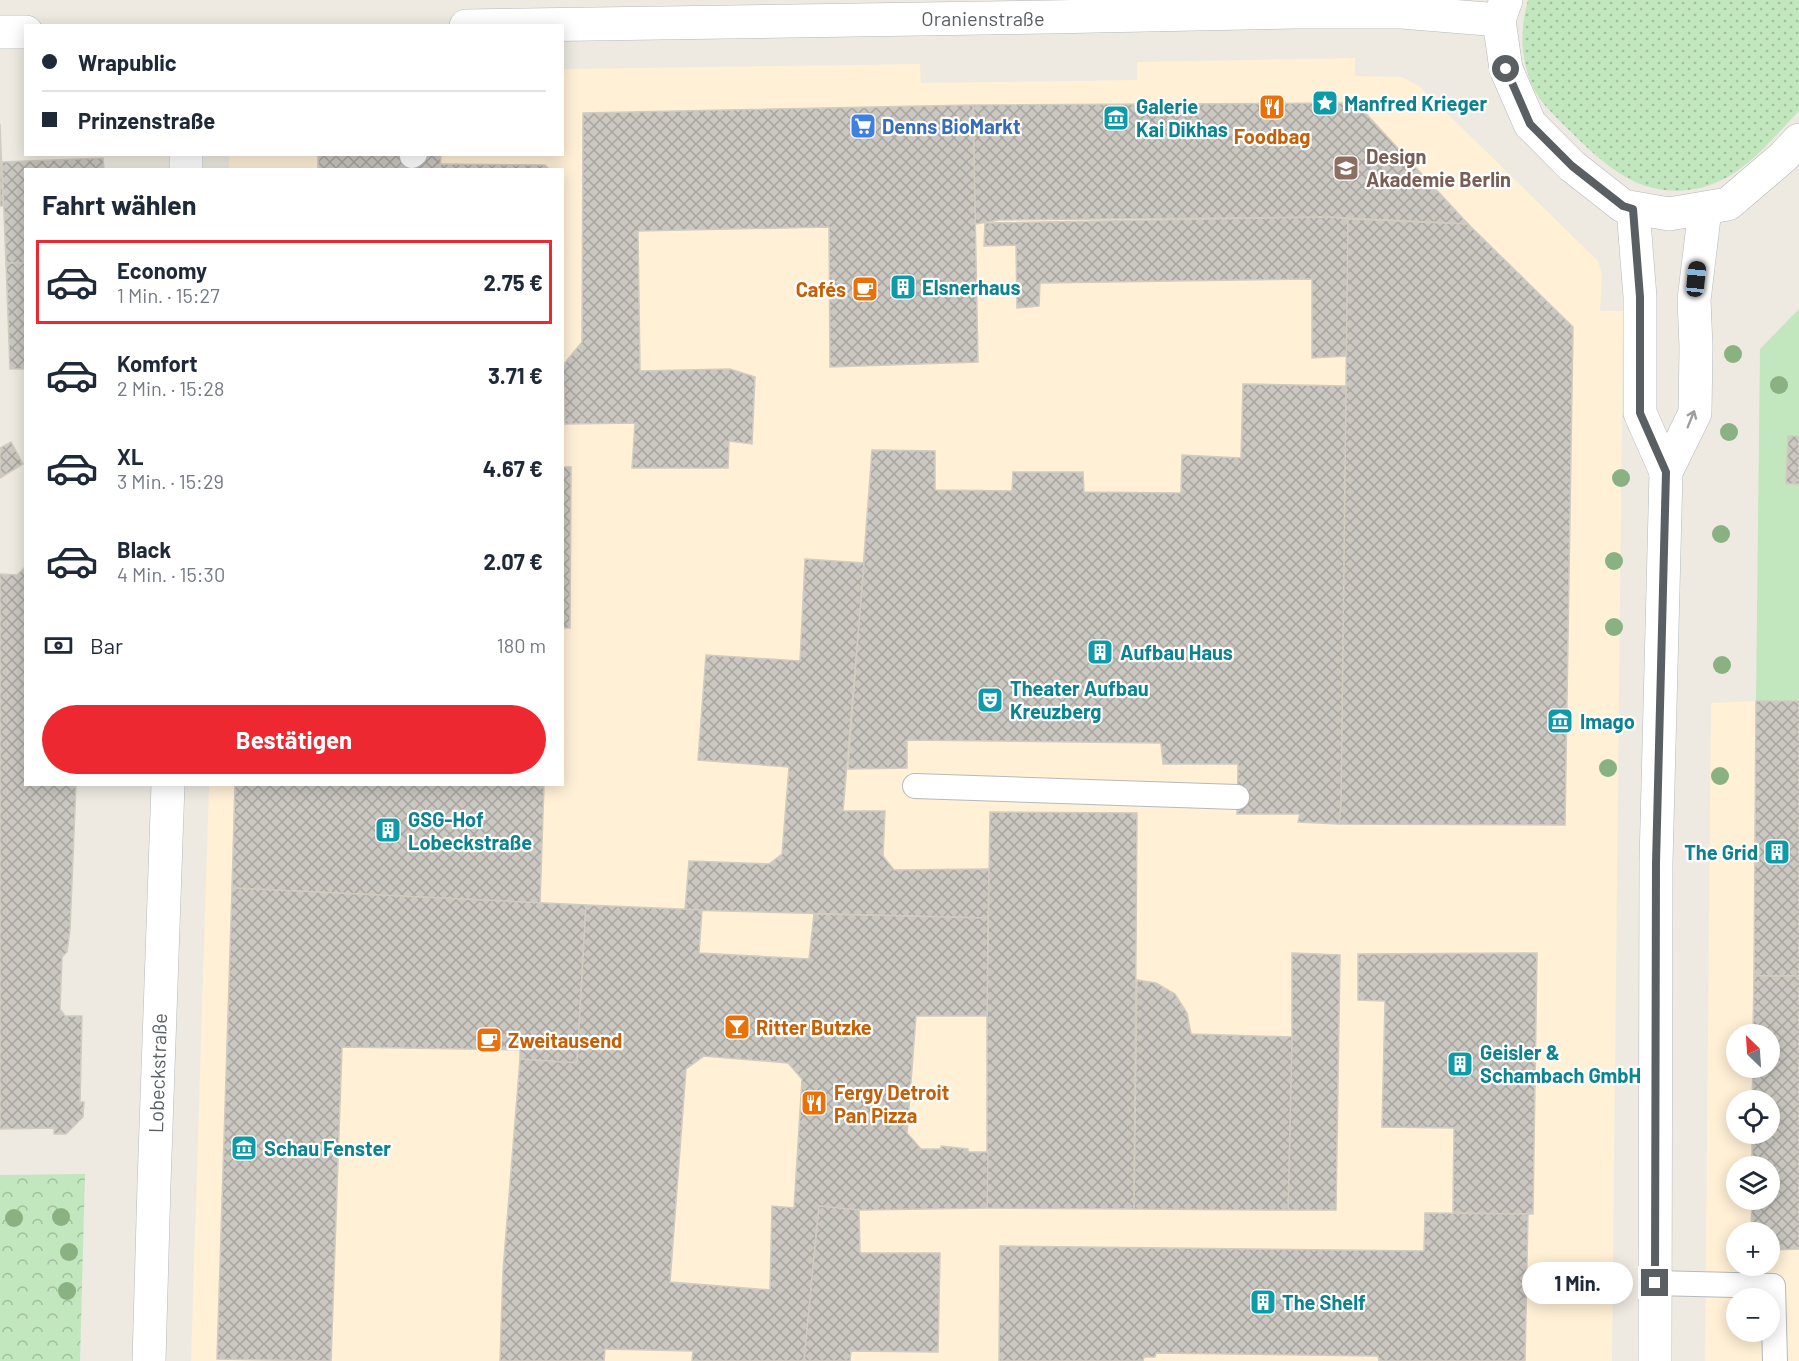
<!DOCTYPE html>
<html lang="de">
<meta charset="utf-8">
<style>
:root{--surface:#fff;--page:#f6f6f7;--text:#1f2937;--muted:#747a83;--line:#e0e1e3;--accent:#ed2830}
body{margin:0;font-family:Barlow,sans-serif;background:var(--page);color:var(--text);height:100vh;display:flex;flex-direction:column;font-size:22px;white-space:nowrap}
*{box-sizing:border-box;margin:0}
p{font-size:20px;color:var(--muted)}
.icon{flex:none;width:33px;height:33px;fill:none;stroke:currentColor;stroke-width:2;stroke-linecap:round;stroke-linejoin:round}
.map{position:relative;flex:1;overflow:hidden}
.sheet{position:absolute;left:24px;top:168px;width:540px;height:618px;display:flex;flex-direction:column;background:var(--surface);border-radius:0px;box-shadow:0 3px 15px #0003}
.sheet>*{flex:none}
.top-card{position:absolute;left:24px;top:24px;width:540px;height:132px;border-radius:0px;box-shadow:0 3px 15px #0003;display:grid;align-content:center;height:132px;padding:0 18px;background:var(--surface)}
.needle{width:39px;rotate:335deg}
.fabs{position:absolute;left:1726px;top:1024px;display:grid;gap:12px}
.fabs a{display:grid;place-items:center;width:54px;height:54px;border-radius:50%;background:var(--surface);box-shadow:0 3px 15px #0003;font-size:30px}
.end{position:absolute;width:27px;height:27px;margin:-14px;border:8px solid #5a5f63;background:#fff;box-shadow:0 0 0 3px #fff}
.from{border-radius:50%}
.bubble{position:absolute;height:42px;border-radius:21px;background:var(--surface);box-shadow:0 3px 15px #0003;font-size:20px;font-weight:700;line-height:42px;text-align:center}
.car{position:absolute;width:18px;height:36px;margin:-18px -9px;border-radius:8px;box-shadow:0 0 4px 2px #0007;background:linear-gradient(#222 24%,#8ab4d8 0 40%,#222 0 76%,#8ab4d8 0 86%,#222 0)}
.top-card b{display:flex;align-items:center;gap:21px;height:57px;font-size:22px}
.top-card b+b{border-top:2px solid var(--line)}
.top-card i{width:15px;height:15px;background:var(--text)}
ul{padding:0;list-style:none}
li{display:flex;align-items:center;gap:18px;height:84px;margin:0 12px 9px;padding:0 6px;border:3px solid transparent;border-radius:0px}
li div{flex:1}
li b{display:block;font-size:22px}
li em{font-style:normal;font-weight:700}
li.on{border-color:var(--accent)}
li>.icon{width:54px;height:54px;stroke-width:1.5}
h2{padding:0 18px;font-size:27px;line-height:72px}
.pay{display:flex;align-items:center;gap:15px;height:66px;padding:0 18px;font-size:22px}
.pay p{margin-inline-start:auto}
.primary-button{display:flex;gap:12px;margin-top:auto;padding:12px 18px}
.primary-button a{flex:1;height:69px;border-radius:36px;background:var(--accent);color:#fff;font-size:24px;font-weight:700;line-height:69px;text-align:center}
.map>svg:first-child{display:block}
.commercial{fill:#fff0d6;fill-rule:evenodd}
.grass{fill:url(#grass-dots)}
.forest{fill:url(#forest-crowns)}
.garden{fill:#c2e6bd}
.building{fill:url(#building-cross-hatch);stroke:#d2cbc0;stroke-width:1.5;fill-rule:evenodd}
.lines{fill:none;stroke-linecap:round;stroke-linejoin:round}
.lane-casing{stroke:#b5b9bd;stroke-width:26}
.street-casing{stroke:#b5b9bd;stroke-width:34}
.secondary-casing{stroke:#b4b8bd;stroke-width:34}
.lane{stroke:#fff;stroke-width:24}
.street{stroke:#fff;stroke-width:33}
.secondary{stroke:#fff;stroke-width:33}
.tree{fill:#8ab181}
.oneway{stroke:#9c9fa1}
.route{stroke:#5a5f63;stroke-width:8}
.labels{text-anchor:middle;dominant-baseline:central;stroke-width:4.5;stroke-linejoin:round;paint-order:stroke}
.street-label{font-size:20px;fill:#5a5f63;stroke:#fff}
.culture-label{font-size:20px;font-weight:bold;fill:#0d838f;stroke:#fff;text-anchor:start}
.shop-label{font-size:20px;font-weight:bold;fill:#366cbe;stroke:#fff;text-anchor:start}
.food-label{font-size:20px;font-weight:bold;fill:#c56008;stroke:#fff;text-anchor:start}
.education-label{font-size:20px;font-weight:bold;fill:#785e54;stroke:#fff;text-anchor:start}
</style>
<div class="map">
<svg width="1799" height="1361" viewBox="0 0 1799 1361">
<defs>
<pattern id="grass-dots" width="8" height="8" patternUnits="userSpaceOnUse" patternTransform="scale(1.5)"><rect width="8" height="8" fill="#c2e6bd"/><path d="M2 2h.1M6 6h.1" fill="none" stroke="#a1be9d" stroke-width="1.8" stroke-linecap="round"/></pattern>
<pattern id="forest-crowns" width="20" height="18" patternUnits="userSpaceOnUse" patternTransform="scale(1.5)"><rect width="20" height="18" fill="#c2e6bd"/><path d="M2 6a3 3 0 1 1 6 0M12 15a3 3 0 1 1 6 0" fill="none" stroke="#a1be9d"/></pattern>
<pattern id="building-cross-hatch" width="8" height="8" patternUnits="userSpaceOnUse" patternTransform="scale(1.5)"><rect width="8" height="8" fill="#cbc7c1"/><path d="M0 0l8 8M0 8l8-8" fill="none" stroke="#a8a5a0"/></pattern>
</defs>
<rect width="100%" height="100%" fill="#eeeae2"/>
<g class="commercial">
<path d="M 1355,58 L 1355,76 L 1402,77 L 1419,86 L 1598,261 L 1602,273 L 1600,311 L 1623,311 L 1612,1361 L 191,1361 L 209,785 L 562,784 L 562,170 L 229,170 L 229,155 L 562,154 L 563,69 L 920,64 L 921,83 L 1137,80 L 1137,62 Z"/>
<path d="M 1756,701 L 1799,701 L 1799,1361 L 1705,1361 L 1711,703 ZM 1737,1035 L 1770,1035 L 1770,1068 L 1737,1068 ZM 1737,1101 L 1770,1101 L 1770,1134 L 1737,1134 ZM 1737,1167 L 1770,1167 L 1770,1200 L 1737,1200 ZM 1737,1233 L 1770,1233 L 1770,1266 L 1737,1266 ZM 1737,1299 L 1770,1299 L 1770,1332 L 1737,1332 Z"/>
</g>
<path class="grass" d="M 1528,0 L 1799,0 L 1799,111 C 1771,140 1744,176 1704,187 C 1644,202 1609,169 1569,130 C 1555,116 1540,103 1532,85 C 1520,57 1520,29 1528,0 Z"/>
<path class="forest" d="M 85,1174 L 80,1361 L 0,1361 L 0,1175 Z"/>
<path class="garden" d="M 1799,309 L 1799,701 L 1756,701 L 1760,349 Z"/>
<g class="building">
<path d="M 1356,103 L 1468,224 L 1330,217 L 999,220 L 975,224 L 973,105 Z"/>
<path d="M 973,105 L 978,362 L 830,367 L 829,227 L 638,231 L 640,371 L 730,369 L 755,377 L 752,444 L 729,441 L 728,468 L 632,468 L 635,423 L 565,424 L 563,365 L 582,342 L 583,113 Z"/>
<path d="M 0,124 L 3,206 L 0,206 Z"/>
<path d="M 318,154 L 441,155 L 440,170 L 318,170 Z"/>
<path d="M 103,158 L 104,170 L 26,170 L 26,263 L 6,263 L 2,162 Z"/>
<path d="M 440,164 L 545,165 L 550,170 L 440,170 Z"/>
<path d="M 1330,217 L 1348,219 L 1347,356 L 1312,358 L 1312,279 L 1040,283 L 1039,306 L 1017,308 L 1016,245 L 984,246 L 985,223 Z"/>
<path d="M 1348,219 L 1468,224 L 1573,327 L 1565,825 L 1339,824 L 1341,803 Z"/>
<path d="M 6,263 L 26,263 L 26,369 L 10,369 Z"/>
<path d="M 1243,384 L 1346,386 L 1341,803 L 1339,824 L 1298,822 L 1300,814 L 1237,814 L 1238,764 L 1163,764 L 1161,743 L 907,740 L 907,768 L 848,769 L 872,450 L 935,451 L 935,490 L 1012,491 L 1013,472 L 1083,472 L 1084,492 L 1181,493 L 1182,455 L 1241,458 Z"/>
<path d="M 1788,436 L 1799,436 L 1799,484 L 1786,484 Z"/>
<path d="M 11,442 L 23,464 L 0,478 L 0,448 Z"/>
<path d="M 562,467 L 571,467 L 570,628 L 562,628 Z"/>
<path d="M 805,559 L 864,563 L 843,811 L 885,811 L 883,856 L 894,870 L 989,869 L 988,918 L 685,910 L 689,861 L 769,864 L 782,854 L 789,767 L 698,760 L 706,655 L 800,661 Z"/>
<path d="M 24,568 L 26,568 L 26,784 L 76,784 L 70,930 L 67,952 L 62,957 L 60,1009 L 65,1016 L 82,1016 L 80,1102 L 84,1102 L 83,1117 L 66,1134 L 54,1134 L 54,1128 L 0,1129 L 0,574 L 17,575 Z"/>
<path d="M 1756,701 L 1799,701 L 1799,976 L 1754,976 Z"/>
<path d="M 235,784 L 544,784 L 540,903 L 232,888 Z"/>
<path d="M 990,812 L 1137,813 L 1134,1209 L 987,1208 L 987,1016 Z"/>
<path d="M 232,888 L 586,905 L 577,1063 L 520,1059 L 520,1050 L 342,1047 L 331,1361 L 217,1359 Z"/>
<path d="M 586,905 L 702,910 L 699,953 L 809,959 L 814,914 L 988,918 L 987,1016 L 916,1016 L 907,1133 L 921,1149 L 941,1149 L 941,1146 L 968,1149 L 968,1152 L 988,1152 L 987,1208 L 859,1210 L 819,1206 L 804,1361 L 692,1361 L 693,1351 L 605,1349 L 604,1361 L 500,1361 L 503,1271 L 520,1059 L 577,1063 ZM 704,1056 L 788,1063 L 802,1079 L 794,1208 L 772,1206 L 770,1290 L 670,1282 L 686,1069 Z"/>
<path d="M 1292,953 L 1340,955 L 1336,1210 L 1288,1210 L 1292,1037 Z"/>
<path d="M 1537,953 L 1533,1214 L 1453,1213 L 1454,1128 L 1382,1127 L 1385,1001 L 1358,1000 L 1358,954 Z"/>
<path d="M 1754,976 L 1799,976 L 1799,1249 L 1770,1250 L 1770,1233 L 1751,1233 L 1752,1200 L 1770,1200 L 1770,1167 L 1752,1167 L 1752,1134 L 1770,1134 L 1770,1101 L 1752,1101 L 1753,1068 L 1770,1068 L 1770,1035 L 1753,1035 Z"/>
<path d="M 1137,980 L 1156,983 L 1175,994 L 1187,1013 L 1191,1034 L 1292,1037 L 1288,1210 L 1134,1209 Z"/>
<path d="M 819,1206 L 859,1210 L 860,1253 L 940,1253 L 938,1352 L 851,1351 L 850,1361 L 804,1361 Z"/>
<path d="M 1425,1213 L 1528,1214 L 1525,1361 L 1379,1361 L 1378,1356 L 1156,1353 L 1155,1357 L 1144,1357 L 1143,1361 L 999,1361 L 1000,1246 L 1424,1251 Z"/>
</g>
<g class="lines">
<g class="lane-casing">
<g id="lane">
<path d="M 412,156 L 415,154"/>
<path d="M 915,786 L 1237,797"/>
<path d="M 1655,1283 L 1773,1286 L 1775,1361"/>
</g>
</g>
<g class="street-casing">
<g id="street">
<path d="M 186,170 L 186,154"/>
<path d="M 149,1361 L 154,1184 L 168,784"/>
</g>
</g>
<g class="secondary-casing">
<g id="secondary">
<path d="M 1506,0 L 1499,20 L 1506,69 L 1530,124 L 1572,166 L 1623,206 L 1669,214 L 1728,204 L 1783,157 L 1799,140"/>
<path d="M 466,26 L 1048,17 L 1296,12 L 1402,12 L 1499,20"/>
<path d="M 0,32 L 26,32"/>
<path d="M 1633,209 L 1640,297 L 1640,413 L 1666,472"/>
<path d="M 1655,1361 L 1656,863 L 1666,472 L 1695,413 L 1696,347 L 1694,300 L 1705,209"/>
</g>
</g>
<use href="#lane" class="lane"/>
<use href="#street" class="street"/>
<use href="#secondary" class="secondary"/>
</g>
<g class="tree">
<circle cx="1733" cy="354" r="9"/>
<circle cx="1779" cy="385" r="9"/>
<circle cx="1729" cy="432" r="9"/>
<circle cx="1621" cy="478" r="9"/>
<circle cx="1721" cy="534" r="9"/>
<circle cx="1614" cy="561" r="9"/>
<circle cx="1614" cy="627" r="9"/>
<circle cx="1722" cy="665" r="9"/>
<circle cx="1608" cy="768" r="9"/>
<circle cx="1720" cy="776" r="9"/>
<circle cx="61" cy="1217" r="9"/>
<circle cx="14" cy="1218" r="9"/>
<circle cx="69" cy="1252" r="9"/>
<circle cx="67" cy="1291" r="9"/>
</g>
<defs><path id="oneway-shaft" d="M-6 0H5M1.5-3L5.5 0L1.5 3" fill="none" stroke-width="1.6" stroke-linecap="round" stroke-linejoin="round" transform="scale(1.5)"/></defs>
<use class="oneway" href="#oneway-shaft" transform="translate(1691 419) rotate(-68)"/>
<g class="lines">
<path class="route" d="M 1506,69 L 1530,124 L 1572,166 L 1623,206 L 1633,209 L 1640,297 L 1640,413 L 1666,472 L 1656,863 L 1655,1283"/>
</g>
<defs>
<g id="sight-square" transform="scale(1.35)"><rect x="-9" y="-9" width="18" height="18" rx="4" fill="#0f9aa8" stroke="#fff"/><path d="M0-6L1.8-2.2L6-1.7L2.9 1.2L3.7 5.4L0 3.3L-3.7 5.4L-2.9 1.2L-6-1.7L-1.8-2.2Z" fill="#fff"/></g>
<g id="restaurant-square" transform="scale(1.35)"><rect x="-9" y="-9" width="18" height="18" rx="4" fill="#e8710a" stroke="#fff"/><path d="M-5-6h1v4h1v-4h1v4h1v-4h1v5L-1.5 .5V6h-2V.5L-5-1ZM5-6V6H3V1.5H1.5Q1.5-4 5-6Z" fill="#fff"/></g>
<g id="museum-square" transform="scale(1.35)"><rect x="-9" y="-9" width="18" height="18" rx="4" fill="#0f9aa8" stroke="#fff"/><path d="M0-6L6-3V-2H-6V-3ZM-5-1h2V3h-2ZM-1-1h2V3h-2ZM3-1h2V3H3ZM-6 4H6V6H-6Z" fill="#fff"/></g>
<g id="supermarket-square" transform="scale(1.35)"><rect x="-9" y="-9" width="18" height="18" rx="4" fill="#3f7fe0" stroke="#fff"/><path d="M-6-5.5h2.5l.6 2H6L4.5 2H-2.5L-4.4-4H-6ZM-1.5 3.2a1.3 1.3 0 1 0 .1 0ZM3 3.2a1.3 1.3 0 1 0 .1 0Z" fill="#fff"/></g>
<g id="university-square" transform="scale(1.35)"><rect x="-9" y="-9" width="18" height="18" rx="4" fill="#8d6e63" stroke="#fff"/><path d="M0-5L7-2L0 1L-7-2ZM-4 1L0 2.5L4 1V4Q0 6-4 4Z" fill="#fff"/></g>
<g id="building-square" transform="scale(1.35)"><rect x="-9" y="-9" width="18" height="18" rx="4" fill="#0f9aa8" stroke="#fff"/><path d="M-4-6H4V6H1V3H-1V6H-4ZM-2.5-4.3h1.7v1.8h-1.7ZM.8-4.3h1.7v1.8H.8ZM-2.5-1h1.7V.8h-1.7ZM.8-1h1.7V.8H.8Z" fill="#fff"/></g>
<g id="cafe-square" transform="scale(1.35)"><rect x="-9" y="-9" width="18" height="18" rx="4" fill="#e8710a" stroke="#fff"/><path d="M-5.5-4.5H6V0H3Q3 3.5 0 3.5H-2.5Q-5.5 3.5-5.5 0ZM3-3.2v2h1.7v-2ZM-6 4.5H4V6H-6Z" fill="#fff"/></g>
<g id="theatre-square" transform="scale(1.35)"><rect x="-9" y="-9" width="18" height="18" rx="4" fill="#0f9aa8" stroke="#fff"/><path d="M-5-5.5Q0-4 5-5.5V0Q5 5 0 6Q-5 5-5 0ZM-3.3-2.5H-1v1.5H-3.3ZM1-2.5H3.3v1.5H1ZM-2.8 1Q0 5.5 2.8 1Z" fill="#fff"/></g>
<g id="bar-square" transform="scale(1.35)"><rect x="-9" y="-9" width="18" height="18" rx="4" fill="#e8710a" stroke="#fff"/><path d="M-6-5H6L.8 .8V4.5H3.5V6h-7V4.5H-.8V.8Z" fill="#fff"/></g>
</defs>
<g fill-rule="evenodd">
<use href="#sight-square" x="1325" y="103"/>
<use href="#restaurant-square" x="1272" y="107"/>
<use href="#museum-square" x="1116" y="118"/>
<use href="#supermarket-square" x="863" y="126"/>
<use href="#university-square" x="1346" y="168"/>
<use href="#building-square" x="903" y="287"/>
<use href="#cafe-square" x="865" y="289"/>
<use href="#building-square" x="1100" y="652"/>
<use href="#theatre-square" x="990" y="700"/>
<use href="#museum-square" x="1560" y="721"/>
<use href="#building-square" x="388" y="830"/>
<use href="#building-square" x="1777" y="852"/>
<use href="#bar-square" x="737" y="1027"/>
<use href="#cafe-square" x="489" y="1040"/>
<use href="#building-square" x="1460" y="1064"/>
<use href="#restaurant-square" x="814" y="1103"/>
<use href="#museum-square" x="244" y="1148"/>
<use href="#building-square" x="1263" y="1302"/>
</g>
<g class="labels">
<g class="street-label">
<text x="983" y="18">Oranienstraße</text>
<text transform="translate(157 1073) rotate(-88)">Lobeckstraße</text>
</g>
<g class="culture-label">
<text x="1344" y="103">Manfred Krieger</text>
<text x="1136" y="106">Galerie<tspan x="1136" dy="23">Kai Dikhas</tspan></text>
<text x="922" y="287">Elsnerhaus</text>
<text x="1120" y="652">Aufbau Haus</text>
<text x="1010" y="688">Theater Aufbau<tspan x="1010" dy="23">Kreuzberg</tspan></text>
<text x="1580" y="721">Imago</text>
<text x="408" y="819">GSG-Hof<tspan x="408" dy="23">Lobeckstraße</tspan></text>
<text x="1758" y="852" text-anchor="end">The Grid</text>
<text x="1480" y="1052">Geisler &amp;<tspan x="1480" dy="23">Schambach GmbH</tspan></text>
<text x="264" y="1148">Schau Fenster</text>
<text x="1282" y="1302">The Shelf</text>
</g>
<g class="shop-label">
<text x="882" y="126">Denns BioMarkt</text>
</g>
<g class="food-label">
<text x="1272" y="136" text-anchor="middle">Foodbag</text>
<text x="846" y="289" text-anchor="end">Cafés</text>
<text x="756" y="1027">Ritter Butzke</text>
<text x="508" y="1040">Zweitausend</text>
<text x="834" y="1092">Fergy Detroit<tspan x="834" dy="23">Pan Pizza</tspan></text>
</g>
<g class="education-label">
<text x="1366" y="156">Design<tspan x="1366" dy="23">Akademie Berlin</tspan></text>
</g>
</g>
</svg>
<div class="fabs">
<a><svg class="needle" viewBox="-14 -14 28 28"><path d="M0-13l5 13h-10z" fill="#e53935"/><path d="M0 13l5-13h-10z" fill="#747a83"/></svg></a>
<a><svg class="icon" aria-label="locate" viewBox="0 0 24 24"><circle cx="12" cy="12" r="6"/><path d="M12 2v4M12 18v4M2 12h4M18 12h4"/></svg></a>
<a><svg class="icon" aria-label="layers" viewBox="0 0 24 24"><path d="M12 4l9 5-9 5-9-5zM3 14l9 5 9-5"/></svg></a>
<a>+</a>
<a>−</a>
</div>
<i class="end from" style="left:1506px;top:69px"></i>
<i class="end" style="left:1655px;top:1283px"></i>
<div class="bubble" style="left:1522px;top:1262px;width:111px">1 Min.</div>
<i class="car" style="left:1696px;top:279px;rotate:6deg"></i>
<div class="top-card">
<b><i class="from"></i>Wrapublic</b>
<b><i></i>Prinzenstraße</b>
</div>
<section class="sheet">
<h2>Fahrt wählen</h2>
<ul>
<li class="on"><svg class="icon" aria-label="car" viewBox="0 0 24 24"><path d="M5 17H2v-5l4-1 3-4h7l3 4 3 1v5h-3M9 17h6M6 11h13"/><circle cx="7" cy="17" r="2"/><circle cx="17" cy="17" r="2"/></svg><div><b>Economy</b><p>1 Min. · 15:27</p></div><em>2.75 €</em></li>
<li><svg class="icon" aria-label="car" viewBox="0 0 24 24"><path d="M5 17H2v-5l4-1 3-4h7l3 4 3 1v5h-3M9 17h6M6 11h13"/><circle cx="7" cy="17" r="2"/><circle cx="17" cy="17" r="2"/></svg><div><b>Komfort</b><p>2 Min. · 15:28</p></div><em>3.71 €</em></li>
<li><svg class="icon" aria-label="car" viewBox="0 0 24 24"><path d="M5 17H2v-5l4-1 3-4h7l3 4 3 1v5h-3M9 17h6M6 11h13"/><circle cx="7" cy="17" r="2"/><circle cx="17" cy="17" r="2"/></svg><div><b>XL</b><p>3 Min. · 15:29</p></div><em>4.67 €</em></li>
<li><svg class="icon" aria-label="car" viewBox="0 0 24 24"><path d="M5 17H2v-5l4-1 3-4h7l3 4 3 1v5h-3M9 17h6M6 11h13"/><circle cx="7" cy="17" r="2"/><circle cx="17" cy="17" r="2"/></svg><div><b>Black</b><p>4 Min. · 15:30</p></div><em>2.07 €</em></li>
</ul>
<div class="pay"><svg class="icon" aria-label="cash" viewBox="0 0 24 24"><path d="M3 7h18v10H3z"/><circle cx="12" cy="12" r="2"/></svg>Bar<p>180 m</p></div>
<div class="primary-button"><a>Bestätigen</a></div>
</section>
</div>
